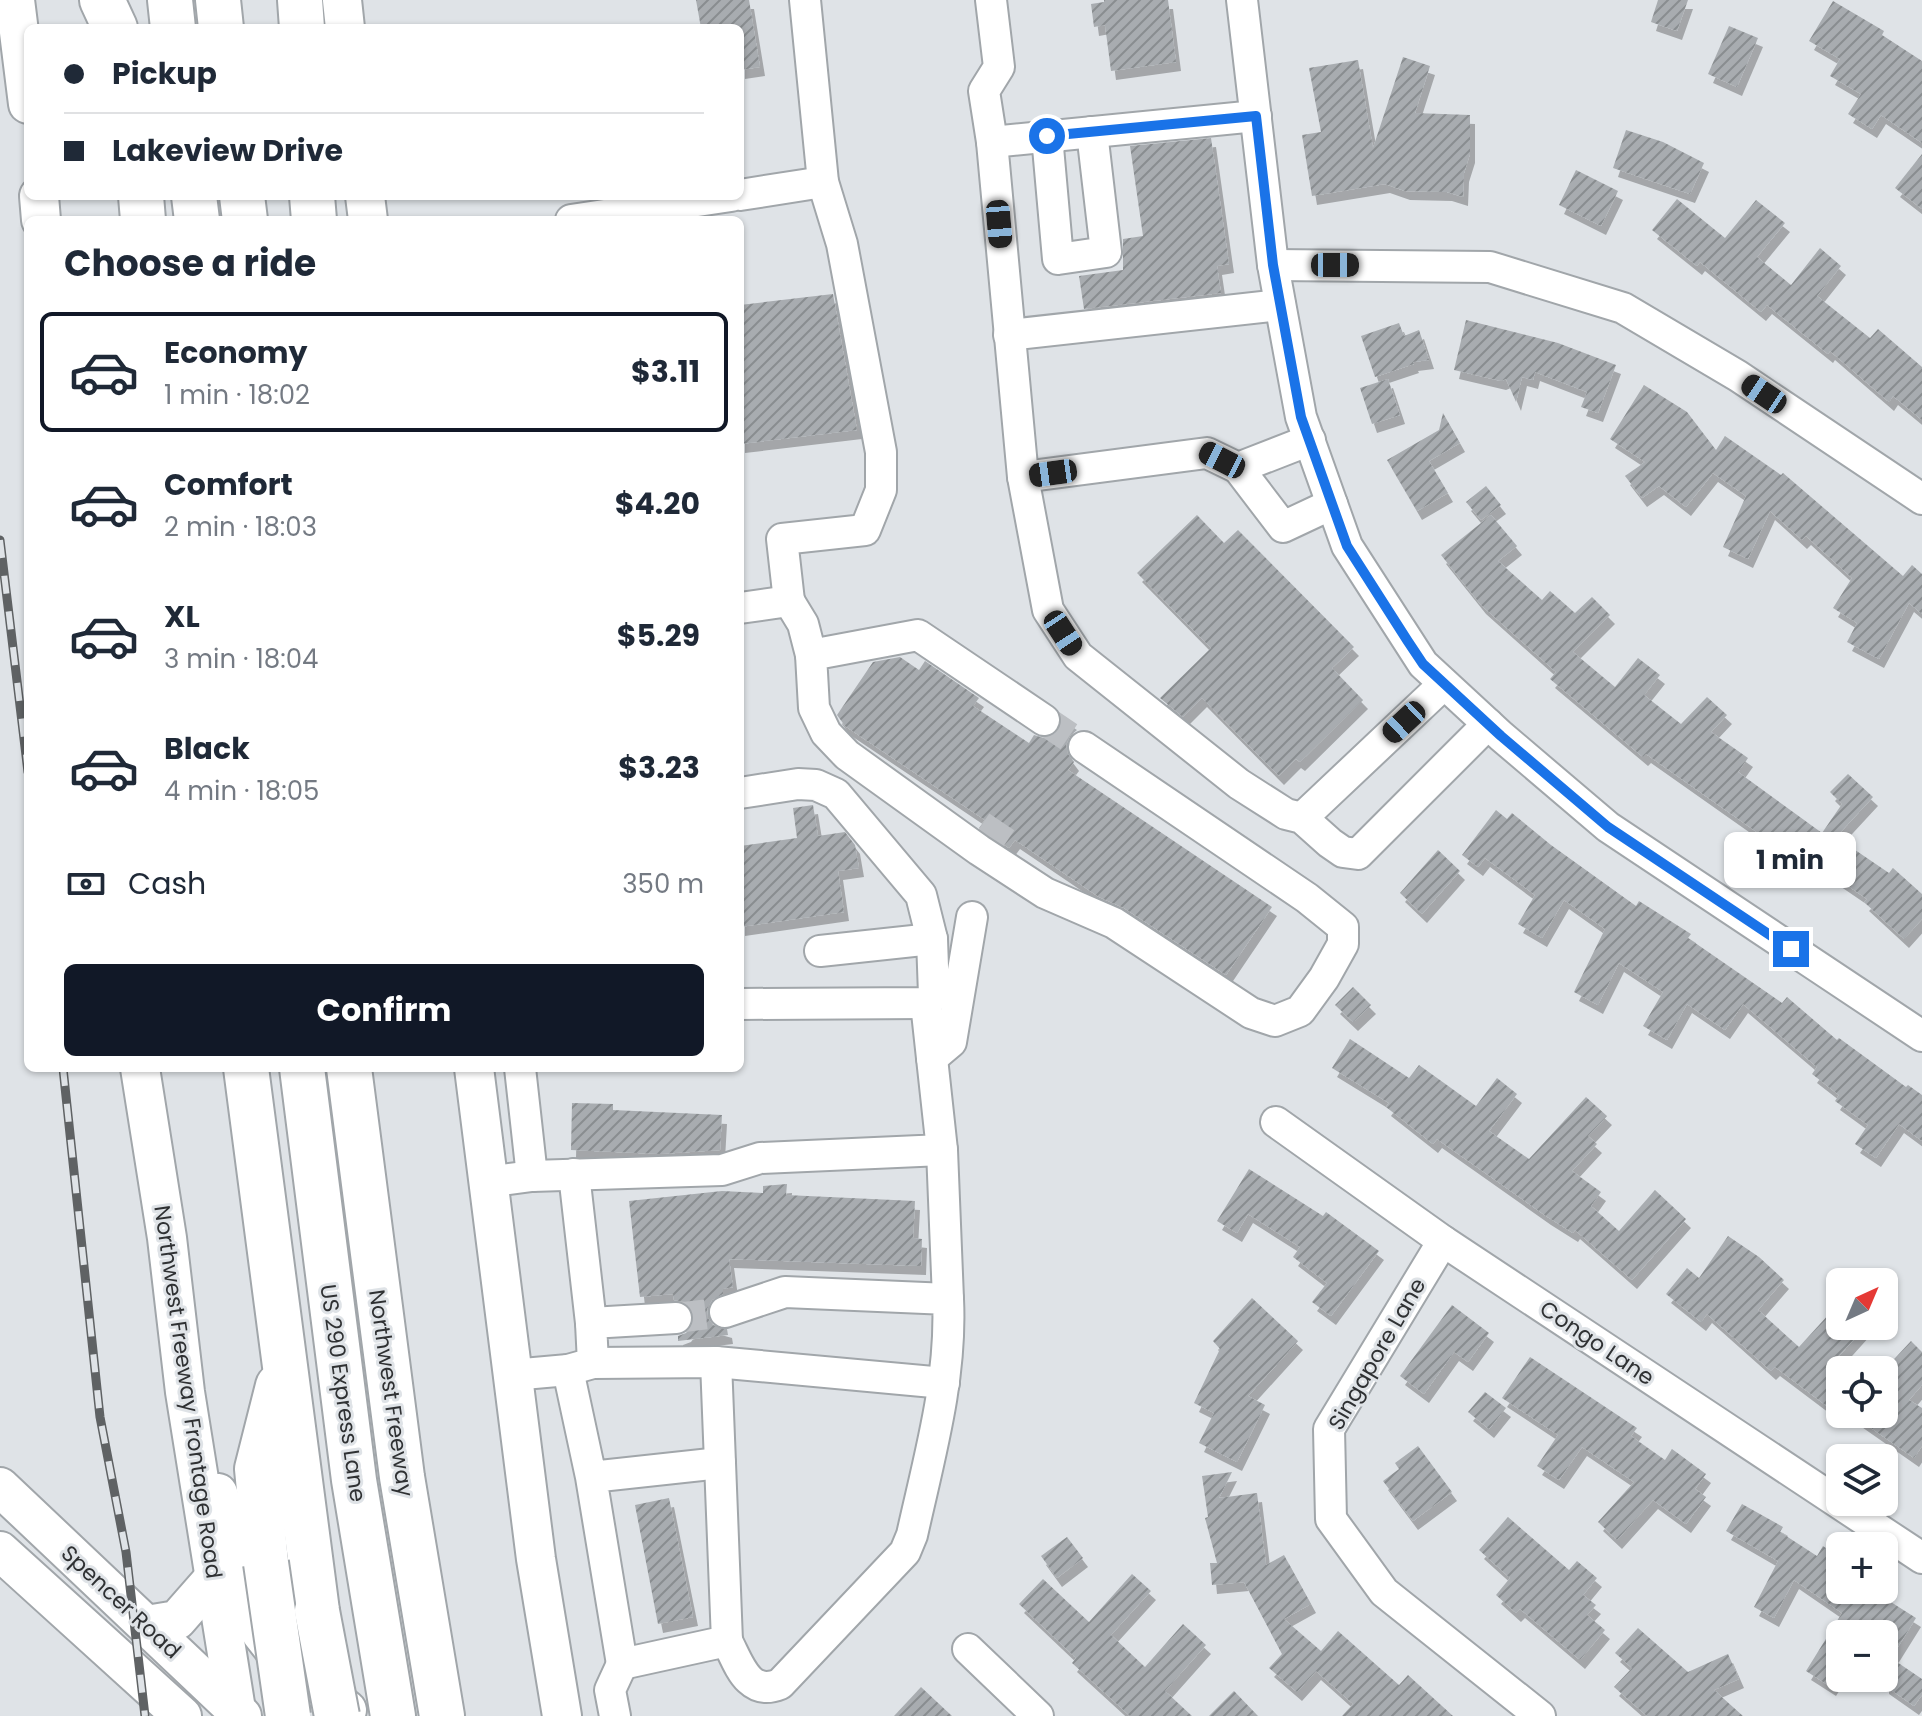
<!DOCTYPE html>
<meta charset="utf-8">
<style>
:root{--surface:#fff;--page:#f6f6f7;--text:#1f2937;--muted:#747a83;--line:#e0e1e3;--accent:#111827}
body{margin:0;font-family:Poppins,sans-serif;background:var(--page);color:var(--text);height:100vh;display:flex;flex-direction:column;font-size:30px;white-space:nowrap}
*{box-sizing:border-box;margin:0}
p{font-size:26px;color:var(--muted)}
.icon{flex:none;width:44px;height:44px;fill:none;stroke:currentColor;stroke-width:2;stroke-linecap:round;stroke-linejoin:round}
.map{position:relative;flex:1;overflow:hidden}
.details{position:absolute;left:24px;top:216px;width:720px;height:856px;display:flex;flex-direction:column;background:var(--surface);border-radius:12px;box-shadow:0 2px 6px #0004}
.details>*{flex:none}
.hud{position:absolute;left:24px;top:24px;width:720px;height:176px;border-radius:12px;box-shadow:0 2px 6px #0004;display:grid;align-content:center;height:176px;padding:0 40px;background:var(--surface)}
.needle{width:52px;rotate:44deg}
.tools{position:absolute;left:1826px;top:1268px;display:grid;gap:16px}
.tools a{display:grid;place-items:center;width:72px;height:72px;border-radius:12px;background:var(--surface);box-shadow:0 2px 6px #0004;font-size:40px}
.end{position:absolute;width:36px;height:36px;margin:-18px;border:10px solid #1a73e8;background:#fff;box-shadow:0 0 0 4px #fff}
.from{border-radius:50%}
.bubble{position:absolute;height:56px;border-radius:12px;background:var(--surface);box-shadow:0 2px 6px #0004;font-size:26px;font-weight:700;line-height:56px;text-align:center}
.car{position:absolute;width:24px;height:48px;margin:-24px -12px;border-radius:10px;box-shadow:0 0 6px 2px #0007;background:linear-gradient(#222 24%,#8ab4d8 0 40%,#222 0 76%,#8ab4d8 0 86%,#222 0)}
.hud b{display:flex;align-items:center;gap:28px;height:76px;font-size:30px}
.hud b+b{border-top:2px solid var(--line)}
.hud i{width:20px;height:20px;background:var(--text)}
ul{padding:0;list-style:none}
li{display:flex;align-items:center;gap:24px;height:120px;margin:0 16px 12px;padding:0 24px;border:4px solid transparent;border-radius:12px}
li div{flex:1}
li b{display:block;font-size:30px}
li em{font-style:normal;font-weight:700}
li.active{border-color:var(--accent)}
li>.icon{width:72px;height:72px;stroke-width:1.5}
h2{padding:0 40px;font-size:36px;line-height:96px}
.pay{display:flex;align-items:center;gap:20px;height:88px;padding:0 40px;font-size:30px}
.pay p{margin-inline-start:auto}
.cta{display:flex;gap:16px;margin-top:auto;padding:16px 40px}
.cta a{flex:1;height:92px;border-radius:12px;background:var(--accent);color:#fff;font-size:32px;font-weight:700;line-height:92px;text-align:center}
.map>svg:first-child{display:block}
.building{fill:url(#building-hatch);filter:url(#shadow)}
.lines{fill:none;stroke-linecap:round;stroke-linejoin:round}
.minor-tunnel{stroke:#bcbfc3;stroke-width:30;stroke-dasharray:30 15;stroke-linecap:butt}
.minor-casing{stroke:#a1a6aa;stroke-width:34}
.major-casing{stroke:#a1a6aa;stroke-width:42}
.highway-casing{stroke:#a1a6aa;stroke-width:48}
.minor{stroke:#fff;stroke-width:30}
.major{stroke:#fff;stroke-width:38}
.highway{stroke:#fff;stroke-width:44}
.rail-casing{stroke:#5f6264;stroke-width:9}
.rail{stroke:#dfe3e7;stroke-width:6;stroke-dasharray:18;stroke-linecap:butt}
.highway-bridge-casing{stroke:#a1a6aa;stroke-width:48;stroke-linecap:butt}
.highway-bridge{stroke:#fff;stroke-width:44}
.route{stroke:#1a73e8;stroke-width:10}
.labels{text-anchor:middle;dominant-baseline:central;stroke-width:6;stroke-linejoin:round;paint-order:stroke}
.street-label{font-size:22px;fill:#2f3133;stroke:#dfe3e7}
</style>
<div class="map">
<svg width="1922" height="1716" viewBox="0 0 1922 1716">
<defs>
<pattern id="building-hatch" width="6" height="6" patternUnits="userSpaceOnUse" patternTransform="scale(2)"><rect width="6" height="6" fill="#a8acb0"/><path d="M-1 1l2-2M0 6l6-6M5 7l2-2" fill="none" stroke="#898d90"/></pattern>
<filter id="shadow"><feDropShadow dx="5" dy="9" stdDeviation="0" flood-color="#0004"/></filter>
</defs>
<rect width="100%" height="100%" fill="#dfe3e7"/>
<g class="building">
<path d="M 696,0 L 749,0 L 760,67 L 740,70 L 740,28 L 701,28 Z"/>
<path d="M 1104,0 L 1168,0 L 1176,62 L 1111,71 L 1105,25 L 1094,27 L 1091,4 L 1104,2 Z"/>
<path d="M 1658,0 L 1688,0 L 1677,31 L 1651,22 Z"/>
<path d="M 1833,1 L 1884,31 L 1882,35 L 1922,61 L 1922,143 L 1881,115 L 1872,129 L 1848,114 L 1861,94 L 1830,76 L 1840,59 L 1809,41 Z"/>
<path d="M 1729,26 L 1758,38 L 1737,87 L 1708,74 Z"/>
<path d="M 1403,57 L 1430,66 L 1415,113 L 1470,115 L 1470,154 L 1464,173 L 1463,197 L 1447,192 L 1405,191 L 1385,184 L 1312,196 L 1302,135 L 1321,132 L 1309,68 L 1358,60 L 1373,148 Z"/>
<path d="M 1626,130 L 1663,142 L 1704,163 L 1690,194 L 1613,168 Z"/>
<path d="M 1211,138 L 1229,264 L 1217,266 L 1221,293 L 1084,309 L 1079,276 L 1123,270 L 1123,239 L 1143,236 L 1130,146 Z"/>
<path d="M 1922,154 L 1922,209 L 1895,188 Z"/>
<path d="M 1576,170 L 1618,191 L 1601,226 L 1559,205 Z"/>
<path d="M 1677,199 L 1725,238 L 1756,200 L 1785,223 L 1757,257 L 1791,285 L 1820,248 L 1841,266 L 1817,296 L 1870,338 L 1878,329 L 1922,367 L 1922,420 L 1893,396 L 1889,402 L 1830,351 L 1828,354 L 1767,305 L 1761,312 L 1700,262 L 1697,266 L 1652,230 Z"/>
<path d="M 833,294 L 857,430 L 740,444 L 740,305 Z"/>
<path d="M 1466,320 L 1558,343 L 1616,365 L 1598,413 L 1581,407 L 1587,392 L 1535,372 L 1533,380 L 1522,377 L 1516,402 L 1506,379 L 1501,381 L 1454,370 Z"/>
<path d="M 1399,323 L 1404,336 L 1419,330 L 1429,360 L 1413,362 L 1414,364 L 1375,377 L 1361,336 Z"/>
<path d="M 1388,379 L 1400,415 L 1372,424 L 1360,388 Z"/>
<path d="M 1644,385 L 1687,412 L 1716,450 L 1725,436 L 1781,475 L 1783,473 L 1903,576 L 1912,565 L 1922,574 L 1922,614 L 1909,603 L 1879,659 L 1847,642 L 1857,623 L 1833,608 L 1852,578 L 1806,536 L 1802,540 L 1770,511 L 1748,559 L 1723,547 L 1746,496 L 1713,473 L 1686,507 L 1659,486 L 1642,498 L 1625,476 L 1645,462 L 1610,439 Z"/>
<path d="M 1443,413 L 1460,443 L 1429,461 L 1448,493 L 1417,511 L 1387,460 L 1439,430 Z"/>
<path d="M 1486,486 L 1501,505 L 1481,520 L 1466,502 Z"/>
<path d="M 1197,515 L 1224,543 L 1238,530 L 1354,647 L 1332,668 L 1363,700 L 1300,762 L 1296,759 L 1279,776 L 1202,698 L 1183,717 L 1160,698 L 1211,648 L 1137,573 Z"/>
<path d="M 1491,515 L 1517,546 L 1498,561 L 1542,600 L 1550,591 L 1575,613 L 1592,597 L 1610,615 L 1573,652 L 1615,687 L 1638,658 L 1660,675 L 1644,695 L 1681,724 L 1707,697 L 1727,715 L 1711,732 L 1748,758 L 1738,772 L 1822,833 L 1842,804 L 1830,792 L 1848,774 L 1873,797 L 1836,837 L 1889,873 L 1893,868 L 1922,894 L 1922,919 L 1904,939 L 1864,902 L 1867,899 L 1782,841 L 1778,847 L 1646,754 L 1643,757 L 1550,679 L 1556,672 L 1481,605 L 1441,555 Z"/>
<path d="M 900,657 L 919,670 L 925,661 L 979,698 L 973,706 L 1029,743 L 1034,735 L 1044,738 L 1053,736 L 1059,729 L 1062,720 L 1077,730 L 1070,736 L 1066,745 L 1068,754 L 1074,762 L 1068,770 L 1272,907 L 1226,975 L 1124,908 L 1099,897 L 1015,840 L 1009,848 L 979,828 L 985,820 L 845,726 L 837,715 L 873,662 Z"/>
<path d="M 813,805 L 818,836 L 845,832 L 855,845 L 859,868 L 838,871 L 844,912 L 740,927 L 740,846 L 797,838 L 793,808 Z"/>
<path d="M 1496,810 L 1507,819 L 1512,813 L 1551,845 L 1636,906 L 1639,901 L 1691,934 L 1688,938 L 1782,1003 L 1787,997 L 1837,1040 L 1839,1038 L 1906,1087 L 1908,1085 L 1922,1095 L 1922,1141 L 1899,1124 L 1876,1158 L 1855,1144 L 1868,1125 L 1835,1101 L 1839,1095 L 1812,1074 L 1817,1067 L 1743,1004 L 1725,1030 L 1687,1004 L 1667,1040 L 1643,1026 L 1663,992 L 1619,963 L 1598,1005 L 1574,992 L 1605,929 L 1564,900 L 1542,938 L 1518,924 L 1535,895 L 1485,858 L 1478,867 L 1462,855 Z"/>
<path d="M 1438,850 L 1460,871 L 1422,914 L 1400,893 Z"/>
<path d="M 1353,987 L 1371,1005 L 1353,1022 L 1335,1005 Z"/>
<path d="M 1350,1039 L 1409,1078 L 1419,1065 L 1476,1106 L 1497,1078 L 1517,1094 L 1489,1131 L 1529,1159 L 1586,1097 L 1607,1116 L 1588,1136 L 1597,1144 L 1572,1171 L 1601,1192 L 1591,1206 L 1619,1231 L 1655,1190 L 1686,1219 L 1632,1280 L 1575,1230 L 1573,1233 L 1546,1216 L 1437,1139 L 1433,1144 L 1386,1107 L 1389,1103 L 1332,1068 Z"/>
<path d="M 572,1103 L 613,1104 L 613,1110 L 722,1115 L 720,1150 L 660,1154 L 571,1150 Z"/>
<path d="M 1249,1169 L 1323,1216 L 1326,1212 L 1379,1251 L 1331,1316 L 1312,1302 L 1327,1283 L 1293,1257 L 1300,1247 L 1248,1214 L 1237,1233 L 1217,1221 Z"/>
<path d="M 787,1184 L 786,1195 L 915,1201 L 913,1238 L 922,1239 L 921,1266 L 729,1259 L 733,1287 L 723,1289 L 723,1294 L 712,1300 L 707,1309 L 708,1318 L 713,1325 L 727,1329 L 728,1335 L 678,1341 L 678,1336 L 686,1333 L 692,1325 L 694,1318 L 691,1309 L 685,1302 L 674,1300 L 673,1294 L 640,1297 L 629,1201 L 722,1191 L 763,1193 L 763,1186 Z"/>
<path d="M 1728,1236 L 1759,1257 L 1784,1280 L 1758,1310 L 1799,1347 L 1840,1302 L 1840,1326 L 1866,1326 L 1829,1367 L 1840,1375 L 1840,1416 L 1775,1367 L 1771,1371 L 1707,1314 L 1701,1322 L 1666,1294 L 1687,1268 L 1699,1278 Z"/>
<path d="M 1252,1298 L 1298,1341 L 1248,1396 L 1265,1405 L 1237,1462 L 1199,1443 L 1214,1413 L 1194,1403 L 1220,1349 L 1213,1341 Z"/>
<path d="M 1452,1305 L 1489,1333 L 1468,1362 L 1454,1352 L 1424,1394 L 1400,1376 Z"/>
<path d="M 1911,1341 L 1922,1352 L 1922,1385 L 1909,1400 L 1922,1408 L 1922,1446 L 1914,1458 L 1851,1414 L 1884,1414 L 1884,1370 Z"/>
<path d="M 1530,1357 L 1637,1428 L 1631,1436 L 1665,1460 L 1672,1449 L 1706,1474 L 1695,1489 L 1706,1497 L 1686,1524 L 1653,1500 L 1617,1540 L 1598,1522 L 1634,1482 L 1582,1447 L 1559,1480 L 1537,1466 L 1558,1435 L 1502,1398 Z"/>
<path d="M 1485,1392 L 1506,1408 L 1489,1429 L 1468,1412 Z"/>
<path d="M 1418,1446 L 1452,1492 L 1413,1521 L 1383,1481 L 1399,1469 L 1395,1463 Z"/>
<path d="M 1232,1472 L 1219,1498 L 1257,1493 L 1266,1565 L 1284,1555 L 1311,1604 L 1284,1619 L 1321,1651 L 1338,1631 L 1399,1685 L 1408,1675 L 1453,1716 L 1342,1716 L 1353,1704 L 1316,1671 L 1297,1692 L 1269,1668 L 1282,1654 L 1244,1582 L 1212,1585 L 1210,1563 L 1217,1563 L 1205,1518 L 1208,1517 L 1202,1476 Z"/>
<path d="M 669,1498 L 693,1617 L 658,1624 L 635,1505 Z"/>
<path d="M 1742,1504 L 1783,1527 L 1780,1532 L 1817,1556 L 1823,1546 L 1840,1558 L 1840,1590 L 1872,1590 L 1916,1618 L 1891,1658 L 1922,1679 L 1922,1695 L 1914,1706 L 1884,1685 L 1884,1634 L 1840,1634 L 1840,1673 L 1831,1687 L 1806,1671 L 1842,1613 L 1794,1580 L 1774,1618 L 1754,1607 L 1778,1561 L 1726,1531 Z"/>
<path d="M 1508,1517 L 1569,1570 L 1577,1561 L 1597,1578 L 1583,1595 L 1596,1605 L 1587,1615 L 1605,1630 L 1580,1660 L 1520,1609 L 1516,1613 L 1496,1595 L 1510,1578 L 1479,1550 Z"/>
<path d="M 1067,1537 L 1083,1558 L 1057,1578 L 1041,1556 Z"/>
<path d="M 1132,1574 L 1151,1591 L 1111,1635 L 1145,1667 L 1183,1624 L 1206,1645 L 1165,1691 L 1192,1716 L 1130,1716 L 1072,1663 L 1076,1658 L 1019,1604 L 1043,1579 L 1089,1622 Z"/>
<path d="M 1638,1628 L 1688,1672 L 1728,1654 L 1739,1679 L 1714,1690 L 1743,1716 L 1647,1716 L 1614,1687 L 1632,1668 L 1615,1653 Z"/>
<path d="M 921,1687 L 952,1716 L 894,1716 Z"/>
<path d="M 1234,1691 L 1258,1716 L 1209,1716 Z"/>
</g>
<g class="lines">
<g class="minor-tunnel">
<path d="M 1044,720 L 1084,747"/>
<path d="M 981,826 L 1011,846"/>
<path d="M 676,1318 L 725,1312"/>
</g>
<g class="minor-casing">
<g id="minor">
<path d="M 991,0 L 999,67 L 984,91 L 992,142"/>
<path d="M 1242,0 L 1273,265 L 1301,417 L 1347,546 L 1423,664 L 1501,736 L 1608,827 L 1922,1036"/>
<path d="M 1047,136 L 1058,259 L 1106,252 L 1092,132"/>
<path d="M 740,195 L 823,182"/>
<path d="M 571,220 L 731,196"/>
<path d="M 1273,265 L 1490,267 L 1623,308 L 1738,376 L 1922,499"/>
<path d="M 1009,335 L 1280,305"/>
<path d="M 1310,440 L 1238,468 L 1207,453 L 1023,477 L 1048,610 L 1078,656 L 1239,784 L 1286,814 L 1302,818 L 1330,843 L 1343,852 L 1358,854 L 1488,724"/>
<path d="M 1238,468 L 1283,527 L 1332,504"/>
<path d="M 1023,477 L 992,142 L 1256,116"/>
<path d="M 789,601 L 782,539 L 865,530 L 881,490 L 881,452 L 842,244 L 823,182 L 805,0"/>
<path d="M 740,608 L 789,601 L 803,624 L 811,655"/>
<path d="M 1044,720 L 918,635 L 811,655 L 814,708 L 826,733 L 847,755 L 979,850 L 1045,893 L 1114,923 L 1251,1013 L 1275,1021 L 1300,1011 L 1324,978 L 1343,944 L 1343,927 L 1307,898 L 1084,747"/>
<path d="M 740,793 L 798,784 L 816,785 L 836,794 L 921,895 L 932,939 L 934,995 L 926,1003 L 740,1004"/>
<path d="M 1302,818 L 1444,684"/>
<path d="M 820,951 L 932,939"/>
<path d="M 932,1058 L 951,1042 L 972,917"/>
<path d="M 520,1068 L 532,1176"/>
<path d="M 1276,1122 L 1443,1241 L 1922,1558"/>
<path d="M 942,1150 L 948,1299"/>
<path d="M 574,1174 L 591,1323"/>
<path d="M 487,1182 L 532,1176 L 722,1170 L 760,1158 L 942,1150 L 926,1003"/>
<path d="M 1443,1241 L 1329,1429 L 1331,1519 L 1384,1592 L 1540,1716"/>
<path d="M 725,1312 L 785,1292 L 948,1299 C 952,1379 929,1458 912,1535 L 905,1552 L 780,1684 C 748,1697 739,1664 727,1641"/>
<path d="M 716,1362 L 720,1463"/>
<path d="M 593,1363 L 716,1362 L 944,1383"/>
<path d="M 568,1370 L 591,1477 L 622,1664 L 727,1641 L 720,1463 L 591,1477"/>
<path d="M 512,1375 L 568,1370 L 593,1363 L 591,1323 L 676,1318"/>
<path d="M 968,1649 L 1038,1716"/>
<path d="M 615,1716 L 610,1690 L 622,1664"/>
</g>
</g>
<g class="major-casing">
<g id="major">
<path d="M 15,0 L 28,104"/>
<path d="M 342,0 L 345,28"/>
<path d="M 39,196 L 41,220"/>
<path d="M 365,196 L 368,220"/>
<path d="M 140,1068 L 167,1238 L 185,1392 L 237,1716"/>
<path d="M 474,1068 L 536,1559 L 562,1716"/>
<path d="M 0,1487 L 242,1716"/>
<path d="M 218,1493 L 236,1548 L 244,1590 L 261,1633 L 276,1652 L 347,1710"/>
<path d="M 0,1551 L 182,1716"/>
<path d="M 147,1625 L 177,1620 L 213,1579"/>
</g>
</g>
<g class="highway-casing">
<g id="highway">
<path d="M 102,0 L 115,28"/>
<path d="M 170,0 L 173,28"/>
<path d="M 218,0 L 221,28"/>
<path d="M 300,0 L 302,28"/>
<path d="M 141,196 L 143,220"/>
<path d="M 194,196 L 197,220"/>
<path d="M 242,196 L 245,220"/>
<path d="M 312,196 L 314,220"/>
<path d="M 246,1068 L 317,1611"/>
<path d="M 302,1068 L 354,1480 L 393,1716"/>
<path d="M 349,1068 L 402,1477 L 442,1716"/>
<path d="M 266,1563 L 257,1469 L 278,1386"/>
</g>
</g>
<use href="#minor" class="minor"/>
<use href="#major" class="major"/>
<use href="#highway" class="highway"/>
<g class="rail-casing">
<g id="rail">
<path d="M 0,540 L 28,772"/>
<path d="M 63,1068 L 100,1417 L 126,1552 L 145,1716"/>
</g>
</g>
<use href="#rail" class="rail"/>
<g class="highway-bridge-casing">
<g id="highway-bridge">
<path d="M 266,1563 L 288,1716"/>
<path d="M 317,1611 L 337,1716"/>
</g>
</g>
<use href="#highway-bridge" class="highway-bridge"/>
</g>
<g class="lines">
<path class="route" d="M 1047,136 L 1256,116 L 1273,265 L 1301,417 L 1347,546 L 1407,640 L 1423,664 L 1501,736 L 1608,827 L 1791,949"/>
</g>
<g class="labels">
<g class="street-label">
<text transform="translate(1597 1343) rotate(34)">Congo Lane</text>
<text transform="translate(1377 1354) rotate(-60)">Singapore Lane</text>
<text transform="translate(188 1392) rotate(82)">Northwest Freeway Frontage Road</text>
<text transform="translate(343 1393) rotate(82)">US 290 Express Lane</text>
<text transform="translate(391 1393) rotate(82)">Northwest Freeway</text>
<text transform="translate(121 1602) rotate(43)">Spencer Road</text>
</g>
</g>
</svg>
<div class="tools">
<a><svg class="needle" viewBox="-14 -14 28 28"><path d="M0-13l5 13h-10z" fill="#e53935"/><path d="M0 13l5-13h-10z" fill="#747a83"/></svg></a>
<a><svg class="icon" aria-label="locate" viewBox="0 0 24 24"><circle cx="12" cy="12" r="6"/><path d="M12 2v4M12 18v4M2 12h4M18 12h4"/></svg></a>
<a><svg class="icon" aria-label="layers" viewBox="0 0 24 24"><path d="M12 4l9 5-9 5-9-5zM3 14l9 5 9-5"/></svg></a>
<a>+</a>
<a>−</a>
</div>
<i class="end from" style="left:1047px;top:136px"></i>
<i class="end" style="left:1791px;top:949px"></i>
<div class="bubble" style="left:1724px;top:832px;width:132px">1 min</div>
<i class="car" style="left:999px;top:224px;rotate:175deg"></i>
<i class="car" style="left:1335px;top:265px;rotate:90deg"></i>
<i class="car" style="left:1764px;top:394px;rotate:304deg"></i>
<i class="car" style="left:1222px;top:460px;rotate:297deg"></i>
<i class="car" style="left:1053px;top:473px;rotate:262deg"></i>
<i class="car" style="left:1063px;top:633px;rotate:147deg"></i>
<i class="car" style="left:1404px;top:722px;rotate:227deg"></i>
<div class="hud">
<b><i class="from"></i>Pickup</b>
<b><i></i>Lakeview Drive</b>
</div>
<section class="details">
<h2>Choose a ride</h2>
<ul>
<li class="active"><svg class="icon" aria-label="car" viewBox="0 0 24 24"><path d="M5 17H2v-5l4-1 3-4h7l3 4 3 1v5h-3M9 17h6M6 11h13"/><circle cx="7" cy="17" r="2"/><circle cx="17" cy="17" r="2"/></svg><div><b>Economy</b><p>1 min · 18:02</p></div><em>$3.11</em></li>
<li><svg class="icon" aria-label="car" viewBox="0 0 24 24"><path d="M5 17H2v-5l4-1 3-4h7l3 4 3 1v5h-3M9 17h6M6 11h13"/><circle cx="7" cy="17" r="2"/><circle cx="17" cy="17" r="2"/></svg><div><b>Comfort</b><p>2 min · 18:03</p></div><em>$4.20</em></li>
<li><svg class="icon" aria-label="car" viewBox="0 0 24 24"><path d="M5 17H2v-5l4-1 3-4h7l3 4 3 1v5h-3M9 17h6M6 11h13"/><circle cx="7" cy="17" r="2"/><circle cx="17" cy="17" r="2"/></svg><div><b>XL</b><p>3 min · 18:04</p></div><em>$5.29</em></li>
<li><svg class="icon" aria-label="car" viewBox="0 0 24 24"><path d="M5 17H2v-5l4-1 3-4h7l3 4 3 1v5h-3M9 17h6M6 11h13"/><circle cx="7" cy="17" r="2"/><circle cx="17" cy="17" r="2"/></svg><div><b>Black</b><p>4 min · 18:05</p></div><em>$3.23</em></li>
</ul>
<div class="pay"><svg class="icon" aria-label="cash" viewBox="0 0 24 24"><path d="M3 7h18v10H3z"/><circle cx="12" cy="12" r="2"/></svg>Cash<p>350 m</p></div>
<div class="cta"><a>Confirm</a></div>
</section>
</div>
